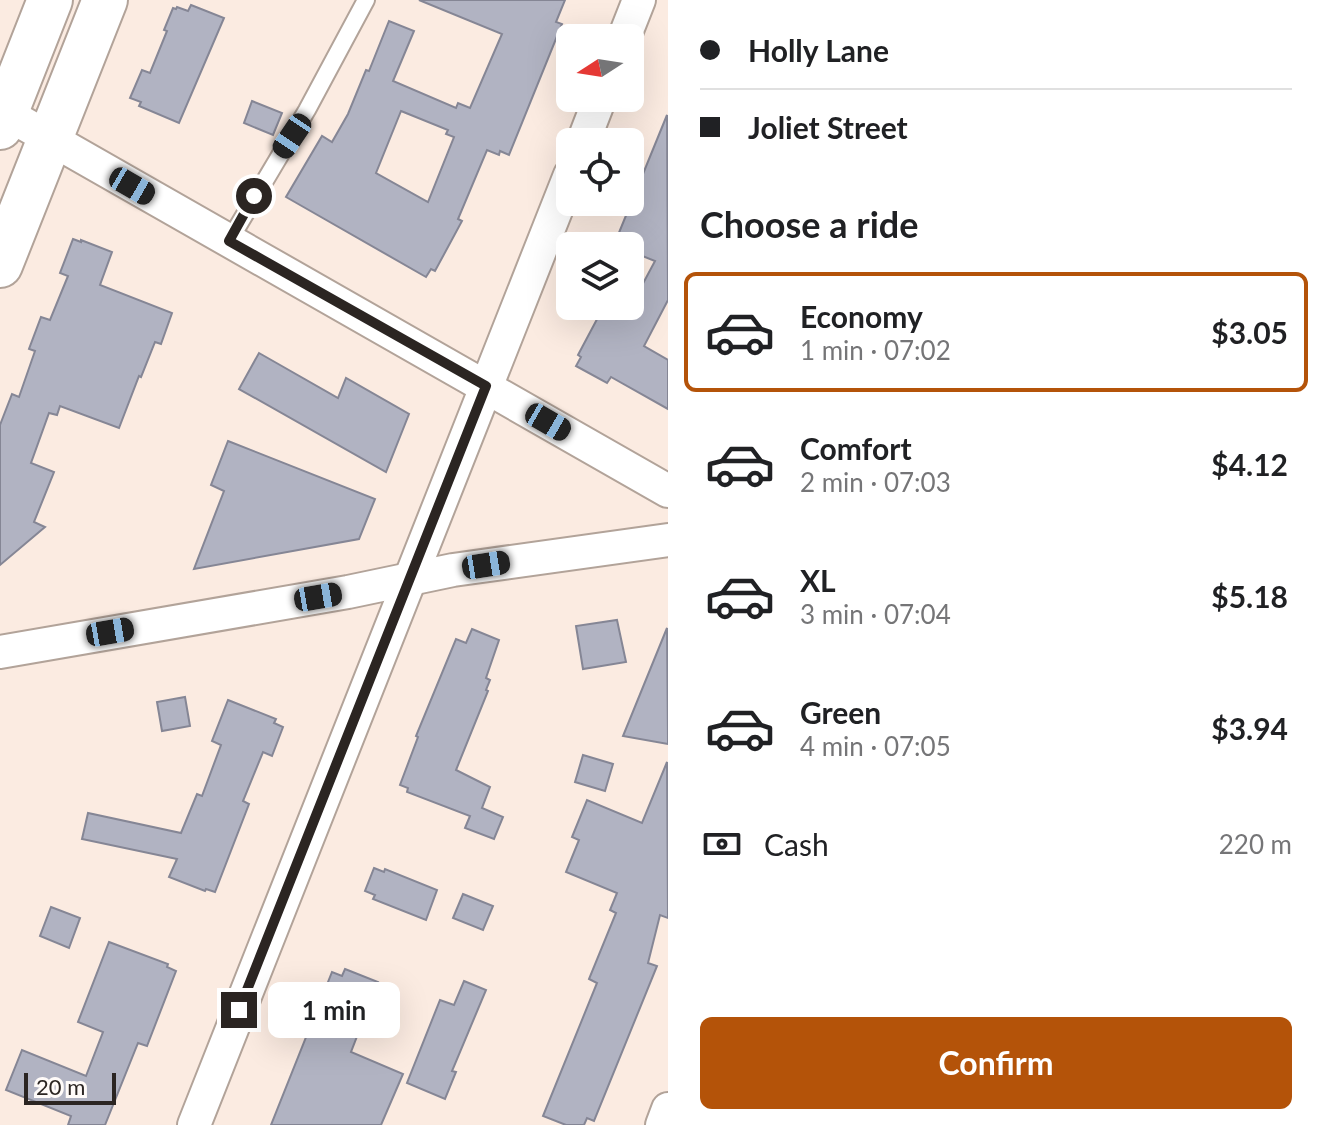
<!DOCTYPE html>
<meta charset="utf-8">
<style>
:root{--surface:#fff;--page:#f2f2f2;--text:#202124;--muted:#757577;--line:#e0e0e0;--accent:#b45309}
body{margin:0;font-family:Lato,sans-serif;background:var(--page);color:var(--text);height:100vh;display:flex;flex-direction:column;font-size:30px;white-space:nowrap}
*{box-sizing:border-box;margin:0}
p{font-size:26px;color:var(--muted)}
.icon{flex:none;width:44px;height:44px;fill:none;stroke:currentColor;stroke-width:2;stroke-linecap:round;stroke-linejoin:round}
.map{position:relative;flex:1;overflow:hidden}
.drawer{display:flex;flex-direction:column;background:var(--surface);width:656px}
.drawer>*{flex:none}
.banner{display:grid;align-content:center;height:176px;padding:0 32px;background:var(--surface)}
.needle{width:52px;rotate:258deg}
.fabs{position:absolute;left:556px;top:24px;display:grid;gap:16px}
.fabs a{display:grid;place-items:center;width:88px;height:88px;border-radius:12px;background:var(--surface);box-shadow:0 8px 32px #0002;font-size:40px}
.scale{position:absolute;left:24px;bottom:20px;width:92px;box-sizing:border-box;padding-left:8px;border:4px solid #2b2522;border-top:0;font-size:22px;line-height:28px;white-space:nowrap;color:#2b2522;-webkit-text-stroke:6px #fffbf9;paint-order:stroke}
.end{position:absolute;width:36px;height:36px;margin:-18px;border:10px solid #2b2522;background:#fff;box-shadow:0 0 0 4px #fff}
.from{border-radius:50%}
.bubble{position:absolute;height:56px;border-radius:12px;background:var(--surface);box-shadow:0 8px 32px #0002;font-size:26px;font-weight:700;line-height:56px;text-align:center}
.car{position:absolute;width:24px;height:48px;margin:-24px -12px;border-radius:10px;box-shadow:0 0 6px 2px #0007;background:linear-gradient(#222 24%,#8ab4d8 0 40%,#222 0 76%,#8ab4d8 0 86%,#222 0)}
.banner b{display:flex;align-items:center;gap:28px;height:76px;font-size:30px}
.banner b+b{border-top:2px solid var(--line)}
.banner i{width:20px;height:20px;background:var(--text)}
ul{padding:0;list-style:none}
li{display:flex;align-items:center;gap:24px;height:120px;margin:0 16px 12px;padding:0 16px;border:4px solid transparent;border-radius:12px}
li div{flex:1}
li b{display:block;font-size:30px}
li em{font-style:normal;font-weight:700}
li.selected{border-color:var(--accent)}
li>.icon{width:72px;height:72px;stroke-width:1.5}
h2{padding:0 32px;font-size:36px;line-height:96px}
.pay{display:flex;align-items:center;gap:20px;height:88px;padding:0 32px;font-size:30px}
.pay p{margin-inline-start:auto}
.action{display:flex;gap:16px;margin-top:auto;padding:16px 32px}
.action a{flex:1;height:92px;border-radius:12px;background:var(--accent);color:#fff;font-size:32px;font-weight:700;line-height:92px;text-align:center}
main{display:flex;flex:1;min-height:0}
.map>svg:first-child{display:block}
.building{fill:#b1b3c2;stroke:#858695;stroke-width:2;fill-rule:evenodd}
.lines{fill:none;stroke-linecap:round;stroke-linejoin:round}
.lane-casing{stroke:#b2a399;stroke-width:20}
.street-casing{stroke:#b2a399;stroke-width:36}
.secondary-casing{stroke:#b2a399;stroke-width:48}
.lane{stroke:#fff;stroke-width:16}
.street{stroke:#fff;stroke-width:32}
.secondary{stroke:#fff;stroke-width:44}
.route{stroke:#2b2522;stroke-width:10}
</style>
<main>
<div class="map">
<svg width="668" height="1125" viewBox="0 0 668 1125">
<rect width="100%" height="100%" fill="#fbebe1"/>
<g class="building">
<path d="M 419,0 L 565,0 L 556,22 L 562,24 L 509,155 L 500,151 L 499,155 L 487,150 L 458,219 L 462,221 L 435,271 L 431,269 L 426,277 L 286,197 L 322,136 L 332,142 L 348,114 L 366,70 L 369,71 L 389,21 L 414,31 L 393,81 L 456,108 L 458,103 L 470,108 L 502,34 ZM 401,111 L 448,130 L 446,134 L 454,137 L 428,202 L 376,173 Z"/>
<path d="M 191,5 L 224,18 L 179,123 L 139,106 L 141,102 L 130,98 L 142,70 L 150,73 L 167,31 L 164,30 L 173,8 L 176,9 L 177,7 L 188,11 Z"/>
<path d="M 252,101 L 282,113 L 273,135 L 244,123 Z"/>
<path d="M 667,115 L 668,300 L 644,346 L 668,360 L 668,409 L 611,377 L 607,383 L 576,366 L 581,357 L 578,355 L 604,306 L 631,306 L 655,261 L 630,251 L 630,246 L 623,246 L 624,243 L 616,240 Z"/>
<path d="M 73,239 L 81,242 L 81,240 L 112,252 L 100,285 L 172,313 L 161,344 L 155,342 L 141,377 L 139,376 L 119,428 L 60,406 L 57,415 L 49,413 L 31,463 L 54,472 L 34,522 L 45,527 L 0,565 L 0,425 L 12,394 L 19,397 L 35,351 L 29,349 L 41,317 L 50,320 L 68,276 L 60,273 Z"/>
<path d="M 259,353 L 338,398 L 346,378 L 409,414 L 386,472 L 239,389 Z"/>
<path d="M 228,441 L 375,499 L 359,539 L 194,569 L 224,491 L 211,485 Z"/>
<path d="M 617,620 L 626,662 L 583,669 L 576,626 Z"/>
<path d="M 667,628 L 668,744 L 623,736 Z"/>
<path d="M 472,629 L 499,640 L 486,678 L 490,680 L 486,690 L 488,691 L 456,770 L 490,787 L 482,808 L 503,817 L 494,839 L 465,828 L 470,816 L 407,792 L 408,788 L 400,785 L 418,737 L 416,736 L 456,639 L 466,643 Z"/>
<path d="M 185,697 L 190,726 L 162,731 L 157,702 Z"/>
<path d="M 228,700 L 276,719 L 274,723 L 283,727 L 272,756 L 263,752 L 243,801 L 249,804 L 215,892 L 206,889 L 205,891 L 169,877 L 177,859 L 82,839 L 88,813 L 181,833 L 197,794 L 202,796 L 221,745 L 212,741 Z"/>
<path d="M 583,755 L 613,764 L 605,791 L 575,782 Z"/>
<path d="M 667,762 L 668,918 L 660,915 L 648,963 L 657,966 L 594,1121 L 587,1118 L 584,1125 L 566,1125 L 543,1116 L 597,983 L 589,979 L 616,913 L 610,910 L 617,893 L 566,872 L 579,840 L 572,837 L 587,800 L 642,823 Z"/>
<path d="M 374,868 L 384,872 L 385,869 L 437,890 L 426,920 L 373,899 L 375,895 L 365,891 Z"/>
<path d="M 463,894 L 493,906 L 483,930 L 453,918 Z"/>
<path d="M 51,907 L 80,918 L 69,948 L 40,936 Z"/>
<path d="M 109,942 L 168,964 L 167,967 L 176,971 L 147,1046 L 138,1043 L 105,1125 L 68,1125 L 71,1116 L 6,1090 L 22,1050 L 86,1076 L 103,1032 L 78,1022 Z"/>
<path d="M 345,969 L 378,982 L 351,1052 L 403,1074 L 381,1125 L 271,1125 L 332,972 L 342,976 Z"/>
<path d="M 464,981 L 486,990 L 452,1071 L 456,1072 L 445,1099 L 407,1083 L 440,1000 L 454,1005 Z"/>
</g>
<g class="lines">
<g class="lane-casing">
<path id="lane" d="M 229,241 L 307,110 L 366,0"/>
</g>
<g class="street-casing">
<g id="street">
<path d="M 624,38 L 639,0"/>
<path d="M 0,110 L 668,491"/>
<path d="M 583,142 L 600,98"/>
<path d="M 0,652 L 348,592 L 453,570 L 668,540"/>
<path d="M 194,1125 L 570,175"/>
<path d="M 662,1125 L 668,1109"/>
</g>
</g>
<g class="secondary-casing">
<g id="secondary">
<path d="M 0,127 L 50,0"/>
<path d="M 0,265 L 105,0"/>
</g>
</g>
<use href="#lane" class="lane"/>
<use href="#street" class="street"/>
<use href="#secondary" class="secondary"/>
</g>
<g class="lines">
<path class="route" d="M 239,1010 L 486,386 L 229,241 L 254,196"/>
</g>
</svg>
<div class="fabs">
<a><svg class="needle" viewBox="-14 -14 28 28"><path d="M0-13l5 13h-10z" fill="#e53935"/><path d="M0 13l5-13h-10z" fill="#757577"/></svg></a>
<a><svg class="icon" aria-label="locate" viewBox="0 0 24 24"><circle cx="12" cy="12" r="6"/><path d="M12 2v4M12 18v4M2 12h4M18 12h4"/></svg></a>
<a><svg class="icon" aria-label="layers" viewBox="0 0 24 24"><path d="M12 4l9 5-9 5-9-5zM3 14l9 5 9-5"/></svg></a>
</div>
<div class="scale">20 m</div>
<i class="end from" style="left:254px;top:196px"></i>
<i class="end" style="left:239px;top:1010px"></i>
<div class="bubble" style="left:268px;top:982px;width:132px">1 min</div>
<i class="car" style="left:292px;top:136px;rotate:214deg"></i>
<i class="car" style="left:132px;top:186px;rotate:120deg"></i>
<i class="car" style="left:548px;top:422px;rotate:120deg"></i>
<i class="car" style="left:486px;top:565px;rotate:81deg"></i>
<i class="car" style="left:318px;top:597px;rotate:80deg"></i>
<i class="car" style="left:110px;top:632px;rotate:80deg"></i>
</div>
<section class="drawer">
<div class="banner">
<b><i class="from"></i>Holly Lane</b>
<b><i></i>Joliet Street</b>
</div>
<h2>Choose a ride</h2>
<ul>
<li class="selected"><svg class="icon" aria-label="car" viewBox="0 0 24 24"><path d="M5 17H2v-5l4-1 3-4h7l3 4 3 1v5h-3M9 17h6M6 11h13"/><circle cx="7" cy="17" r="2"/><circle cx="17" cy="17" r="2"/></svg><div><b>Economy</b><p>1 min · 07:02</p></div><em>$3.05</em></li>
<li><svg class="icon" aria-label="car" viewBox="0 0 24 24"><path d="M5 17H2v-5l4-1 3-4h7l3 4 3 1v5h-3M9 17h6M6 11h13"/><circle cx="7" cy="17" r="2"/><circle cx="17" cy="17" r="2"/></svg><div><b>Comfort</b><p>2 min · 07:03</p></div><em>$4.12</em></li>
<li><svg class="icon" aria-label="car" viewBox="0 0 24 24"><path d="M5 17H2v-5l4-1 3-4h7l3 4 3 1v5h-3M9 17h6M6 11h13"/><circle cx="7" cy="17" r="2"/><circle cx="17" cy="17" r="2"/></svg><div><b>XL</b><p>3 min · 07:04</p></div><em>$5.18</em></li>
<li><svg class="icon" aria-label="car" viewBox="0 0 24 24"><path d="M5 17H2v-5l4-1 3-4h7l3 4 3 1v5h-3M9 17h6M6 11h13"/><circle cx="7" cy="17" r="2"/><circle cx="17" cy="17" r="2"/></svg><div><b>Green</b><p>4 min · 07:05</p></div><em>$3.94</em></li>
</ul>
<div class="pay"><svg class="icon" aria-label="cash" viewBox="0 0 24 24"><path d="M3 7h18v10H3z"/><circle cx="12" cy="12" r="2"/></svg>Cash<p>220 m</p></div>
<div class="action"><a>Confirm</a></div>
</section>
</main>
